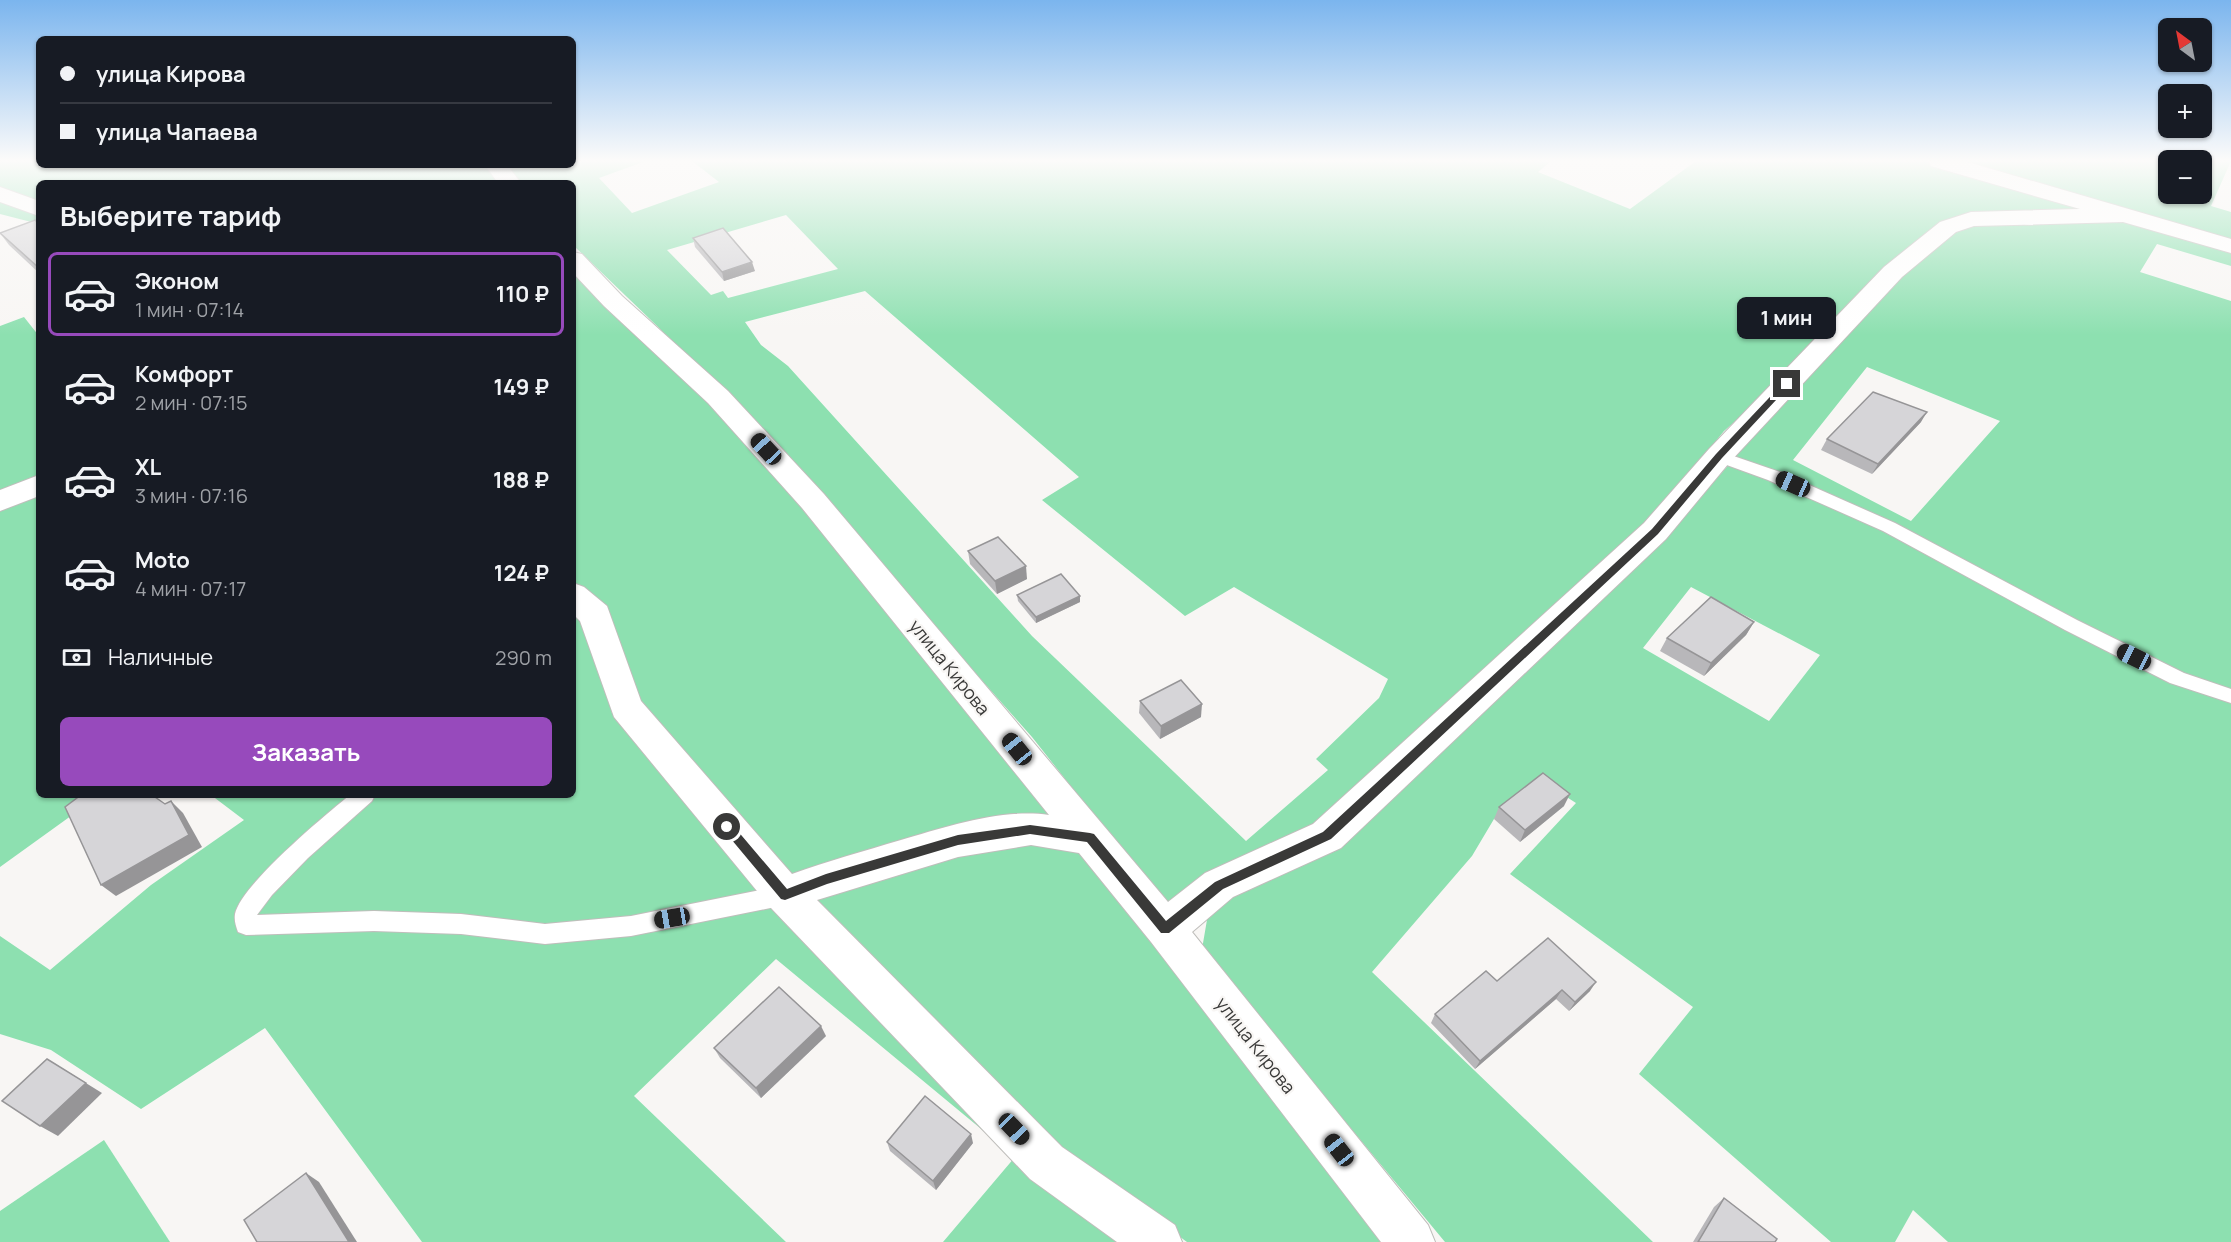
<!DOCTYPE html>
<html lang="ru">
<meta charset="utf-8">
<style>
:root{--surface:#171b24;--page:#242831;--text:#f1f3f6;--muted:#9ea1a6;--line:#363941;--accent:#974abc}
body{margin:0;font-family:Manrope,sans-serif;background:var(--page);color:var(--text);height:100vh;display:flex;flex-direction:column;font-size:22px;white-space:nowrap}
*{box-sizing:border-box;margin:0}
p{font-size:20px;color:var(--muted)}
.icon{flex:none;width:33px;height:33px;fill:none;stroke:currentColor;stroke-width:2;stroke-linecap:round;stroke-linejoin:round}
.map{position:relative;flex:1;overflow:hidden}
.details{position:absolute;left:36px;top:180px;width:540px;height:618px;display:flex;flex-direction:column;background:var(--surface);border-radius:9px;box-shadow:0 2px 4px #0004}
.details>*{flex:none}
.guide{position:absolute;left:36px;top:36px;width:540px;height:132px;border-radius:9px;box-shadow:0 2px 4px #0004;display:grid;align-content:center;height:132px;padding:0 24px;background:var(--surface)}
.needle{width:39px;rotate:328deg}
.tools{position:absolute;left:2158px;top:18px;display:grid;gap:12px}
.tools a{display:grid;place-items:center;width:54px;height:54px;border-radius:9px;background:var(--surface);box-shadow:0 2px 4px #0004;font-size:30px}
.end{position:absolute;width:27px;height:27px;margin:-14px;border:8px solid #393938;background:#fff;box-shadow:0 0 0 3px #fff}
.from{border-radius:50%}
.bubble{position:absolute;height:42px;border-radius:9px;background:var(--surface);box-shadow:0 2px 4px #0004;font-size:20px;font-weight:700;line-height:42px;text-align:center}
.car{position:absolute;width:18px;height:36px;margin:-18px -9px;border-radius:8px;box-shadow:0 0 4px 2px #0007;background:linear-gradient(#222 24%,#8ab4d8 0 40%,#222 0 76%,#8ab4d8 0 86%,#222 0)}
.guide b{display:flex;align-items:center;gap:21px;height:57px;font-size:22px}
.guide b+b{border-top:2px solid var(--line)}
.guide i{width:15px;height:15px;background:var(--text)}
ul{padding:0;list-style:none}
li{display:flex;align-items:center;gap:18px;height:84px;margin:0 12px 9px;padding:0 12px;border:3px solid transparent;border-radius:9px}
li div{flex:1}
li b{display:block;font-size:22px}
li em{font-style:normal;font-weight:700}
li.current{border-color:var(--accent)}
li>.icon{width:54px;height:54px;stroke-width:1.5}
h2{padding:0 24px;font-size:27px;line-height:72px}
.pay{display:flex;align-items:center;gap:15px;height:66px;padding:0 24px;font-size:22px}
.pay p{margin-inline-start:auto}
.action{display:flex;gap:12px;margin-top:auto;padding:12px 24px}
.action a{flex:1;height:69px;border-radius:9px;background:var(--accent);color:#fff;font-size:24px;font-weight:700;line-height:69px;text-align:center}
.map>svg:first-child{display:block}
.green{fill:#8de0b0;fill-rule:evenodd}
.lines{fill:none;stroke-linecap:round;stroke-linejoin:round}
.lane-casing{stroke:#bfbebb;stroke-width:2}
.street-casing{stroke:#bfbebb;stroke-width:2}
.lane{fill:#fff;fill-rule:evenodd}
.street{fill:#fff;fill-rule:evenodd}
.wall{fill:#b8b7ba}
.shaded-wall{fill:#969597}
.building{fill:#d6d5d8;stroke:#969597;stroke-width:1.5}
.route{fill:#393938}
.labels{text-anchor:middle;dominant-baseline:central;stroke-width:4.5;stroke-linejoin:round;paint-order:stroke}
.street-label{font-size:18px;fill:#393938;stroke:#f8f6f4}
</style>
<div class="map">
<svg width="2231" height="1242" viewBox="0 0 2231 1242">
<rect width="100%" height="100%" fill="#f8f6f4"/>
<g class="green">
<path d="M 0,161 L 39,161 L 39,165 L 486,165 L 499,183 L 39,183 L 39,203 L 0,189 Z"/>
<path d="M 573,161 L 646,161 L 599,178 L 632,213 L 719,182 L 692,161 L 1551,161 L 1538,172 L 1630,209 L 1696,161 L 1930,161 L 2107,213 L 1965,217 L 1724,431 L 1669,499 L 1637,532 L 1326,819 L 1167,908 L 1032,737 L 737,403 L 573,245 L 573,183 L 521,183 L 507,165 L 573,165 ZM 786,215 L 838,269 L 728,298 L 723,291 L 711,295 L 667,250 ZM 865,291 L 1079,477 L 1042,500 L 1185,616 L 1234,587 L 1388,679 L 1379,698 L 1316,759 L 1328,770 L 1246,841 L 1032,636 L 788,366 L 761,345 L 745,322 Z"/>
<path d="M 1951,161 L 2169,161 L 2169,194 L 2202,194 L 2202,161 L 2231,161 L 2211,206 L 2231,212 L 2231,242 Z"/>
<path d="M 0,200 L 39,214 L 39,224 L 0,214 Z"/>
<path d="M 2095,219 L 2140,222 L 2231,248 L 2231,266 L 2157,244 L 2140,272 L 2231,301 L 2231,1242 L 1948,1242 L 1913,1210 L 1895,1242 L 1831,1242 L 1639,1074 L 1693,1007 L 1510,874 L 1576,803 L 1543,782 L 1494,819 L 1472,856 L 1372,972 L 1653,1242 L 1445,1242 L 1202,949 L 1208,914 L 1680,520 L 1726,468 L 1766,412 L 1907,266 L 1953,229 L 1976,221 ZM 1867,367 L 2000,421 L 1911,521 L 1793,460 ZM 1691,587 L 1820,655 L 1769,721 L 1643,648 Z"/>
<path d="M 573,271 L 743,435 L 895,616 L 1393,1242 L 1187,1242 L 1048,1140 L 796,896 L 629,701 L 573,587 Z"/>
<path d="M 24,317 L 39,336 L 39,795 L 100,795 L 0,867 L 0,326 Z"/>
<path d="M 573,608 L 587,621 L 612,713 L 653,761 L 1133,1242 L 943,1242 L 1015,1157 L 776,959 L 634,1096 L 786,1242 L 422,1242 L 265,1028 L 141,1109 L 51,1050 L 0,1034 L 0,936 L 50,970 L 151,885 L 244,820 L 211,795 L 573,795 Z"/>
<path d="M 104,1140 L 170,1242 L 0,1242 L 0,1211 Z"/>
</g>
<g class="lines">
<g class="lane-casing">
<g id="lane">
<path d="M 1719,451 L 1780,472 L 1895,523 L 2077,620 L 2184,673 L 2231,689 L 2231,703 L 2170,683 L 2065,630 L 1883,531 L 1768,480 L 1713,460 L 1711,456 Z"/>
<path d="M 350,795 L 375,795 L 372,801 L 308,858 L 272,895 L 257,915 L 374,911 L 461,914 L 545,924 L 631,916 L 785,885 L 793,888 L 796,895 L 793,902 L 785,905 L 631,936 L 545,944 L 461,934 L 374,931 L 246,935 L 238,932 C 236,926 234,921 235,914 C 241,885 325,815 350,795 Z"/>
</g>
</g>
<g class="street-casing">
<g id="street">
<path d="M 1928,161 L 1964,161 L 2231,239 L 2231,253 L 2123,222 L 1974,226 L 1956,232 L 1902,277 L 1729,463 L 1666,539 L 1341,848 L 1233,897 L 1192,932 L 1428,1225 L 1435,1242 L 1381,1242 L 1151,942 L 1079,853 L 1031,845 L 958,857 L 817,900 L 1062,1147 L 1175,1225 L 1182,1242 L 1117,1242 L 1030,1179 L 771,908 L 614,717 L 580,621 L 573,614 L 573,583 L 584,587 L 607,606 L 641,701 L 792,874 C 828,861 864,851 901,840 C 946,827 1002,808 1049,815 L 802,508 L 708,403 L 604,306 L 573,273 L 573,252 L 582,254 L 622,296 L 728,391 L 824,494 L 1168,902 L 1205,873 L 1313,824 L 1644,523 L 1709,449 L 1884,267 L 1940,222 L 1971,212 L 2080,209 L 1931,166 Z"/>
<path d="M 485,165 L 507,165 L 521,183 L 498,183 Z"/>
<path d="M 0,187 L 39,201 L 39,216 L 0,202 Z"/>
<path d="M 39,475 L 39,496 L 0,511 L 0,490 Z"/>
</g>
</g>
<use href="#lane" class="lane"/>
<use href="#street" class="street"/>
</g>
<g class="wall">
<path d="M 39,224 L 39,273 L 9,245 L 0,233 Z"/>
<path d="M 693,238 L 755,271 L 724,281 L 695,247 Z"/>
<path d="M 1921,422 L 1872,474 L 1821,450 L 1827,439 Z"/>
<path d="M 968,551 L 1027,579 L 997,594 L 970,564 Z"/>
<path d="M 1017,595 L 1080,602 L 1036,623 L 1018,601 Z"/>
<path d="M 1754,622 L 1746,635 L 1704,676 L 1660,651 L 1667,638 Z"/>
<path d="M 1140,701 L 1201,717 L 1160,739 L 1139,713 Z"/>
<path d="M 1564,806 L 1520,842 L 1494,819 L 1499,807 Z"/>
<path d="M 1497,981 L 1590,991 L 1569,1011 L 1556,999 L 1475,1069 L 1431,1023 L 1435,1014 Z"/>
<path d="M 826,1036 L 761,1098 L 720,1058 L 714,1048 Z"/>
<path d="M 887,1142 L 973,1143 L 936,1190 L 890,1151 Z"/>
<path d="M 1724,1198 L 1775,1242 L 1693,1242 L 1714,1207 Z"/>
</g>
<g class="shaded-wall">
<path d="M 752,262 L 755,271 L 724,281 L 722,272 Z"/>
<path d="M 1927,412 L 1921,422 L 1872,474 L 1878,464 Z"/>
<path d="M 1026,566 L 1027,579 L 997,594 L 995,581 Z"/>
<path d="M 1080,596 L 1080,602 L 1036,623 L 1036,617 Z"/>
<path d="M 1754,622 L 1746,635 L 1704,676 L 1711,663 Z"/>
<path d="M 1202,704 L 1201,717 L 1160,739 L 1161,726 Z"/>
<path d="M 1570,794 L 1564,806 L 1520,842 L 1525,830 Z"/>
<path d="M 171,801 L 183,813 L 202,847 L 116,896 L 101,885 Z"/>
<path d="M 1596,982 L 1590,991 L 1569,1011 L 1575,1002 Z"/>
<path d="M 1562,990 L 1556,999 L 1475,1069 L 1480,1061 Z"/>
<path d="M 821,1026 L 826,1036 L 761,1098 L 756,1088 Z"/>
<path d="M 47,1059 L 102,1093 L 58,1136 L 40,1126 Z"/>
<path d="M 971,1134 L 973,1143 L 936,1190 L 933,1181 Z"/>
<path d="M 306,1173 L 319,1182 L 357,1242 L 349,1242 Z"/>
</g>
<g class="building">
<path d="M 35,220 L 39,224 L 39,268 L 0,233 Z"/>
<path d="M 723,228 L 752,262 L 722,272 L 693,238 Z"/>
<path d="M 1873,392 L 1927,412 L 1878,464 L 1827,439 Z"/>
<path d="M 998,537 L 1026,566 L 995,581 L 968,551 Z"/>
<path d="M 1061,574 L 1080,596 L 1036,617 L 1017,595 Z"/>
<path d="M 1711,597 L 1754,622 L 1711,663 L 1667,638 Z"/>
<path d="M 1181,680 L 1202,704 L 1161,726 L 1140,701 Z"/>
<path d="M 1543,773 L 1570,794 L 1525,830 L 1499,807 Z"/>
<path d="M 81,795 L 152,795 L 165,804 L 171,801 L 189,835 L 101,885 L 65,807 Z"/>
<path d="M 1548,938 L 1596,982 L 1575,1002 L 1562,990 L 1480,1061 L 1435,1014 L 1486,971 L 1497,981 Z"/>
<path d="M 779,987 L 821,1026 L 756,1088 L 714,1048 Z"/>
<path d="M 47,1059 L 86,1083 L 40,1126 L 2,1101 Z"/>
<path d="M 925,1096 L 971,1134 L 933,1181 L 887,1142 Z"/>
<path d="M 306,1173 L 349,1242 L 257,1242 L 244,1220 Z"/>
<path d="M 1724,1198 L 1777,1239 L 1775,1242 L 1698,1242 Z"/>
</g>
<linearGradient id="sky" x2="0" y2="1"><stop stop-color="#7bb5ee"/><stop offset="0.48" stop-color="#fcfbfa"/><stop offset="1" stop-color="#fcfbfa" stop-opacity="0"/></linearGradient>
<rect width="2231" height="335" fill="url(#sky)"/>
<path class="route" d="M 1784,382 L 1791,384 L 1722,458 L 1658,534 L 1331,839 L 1223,889 L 1169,933 L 1161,933 L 1087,842 L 1030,834 L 958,845 L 827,884 L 785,900 L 781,899 L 721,827 L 727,822 L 731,823 L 787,889 L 826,874 L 958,835 L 1030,825 L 1090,833 L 1094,834 L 1166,921 L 1215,882 L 1323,832 L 1652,529 L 1716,454 Z"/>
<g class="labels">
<g class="street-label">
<text transform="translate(950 667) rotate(51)">улица Кирова</text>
<text transform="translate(1256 1045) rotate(52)">улица Кирова</text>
</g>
</g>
</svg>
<div class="tools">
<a><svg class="needle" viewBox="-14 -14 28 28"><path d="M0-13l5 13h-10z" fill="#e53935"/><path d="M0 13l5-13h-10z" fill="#9ea1a6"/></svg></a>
<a>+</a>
<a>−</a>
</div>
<i class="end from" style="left:727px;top:827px"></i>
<i class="end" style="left:1787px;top:384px"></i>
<div class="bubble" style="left:1737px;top:297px;width:99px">1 мин</div>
<i class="car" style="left:766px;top:449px;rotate:317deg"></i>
<i class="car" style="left:1793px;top:484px;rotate:294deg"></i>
<i class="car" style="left:2134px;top:657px;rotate:296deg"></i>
<i class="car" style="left:1017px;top:749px;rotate:321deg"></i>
<i class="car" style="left:672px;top:918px;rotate:260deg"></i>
<i class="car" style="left:1014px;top:1129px;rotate:136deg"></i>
<i class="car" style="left:1339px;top:1150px;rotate:322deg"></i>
<div class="guide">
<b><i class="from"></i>улица Кирова</b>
<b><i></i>улица Чапаева</b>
</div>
<section class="details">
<h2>Выберите тариф</h2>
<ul>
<li class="current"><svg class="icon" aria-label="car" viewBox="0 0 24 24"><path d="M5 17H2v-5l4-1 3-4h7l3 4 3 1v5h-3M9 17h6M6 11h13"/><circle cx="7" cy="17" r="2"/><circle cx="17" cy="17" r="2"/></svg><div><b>Эконом</b><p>1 мин · 07:14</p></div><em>110 ₽</em></li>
<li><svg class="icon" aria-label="car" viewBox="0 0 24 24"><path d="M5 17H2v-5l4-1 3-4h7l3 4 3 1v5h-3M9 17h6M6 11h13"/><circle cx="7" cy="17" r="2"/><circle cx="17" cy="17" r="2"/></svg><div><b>Комфорт</b><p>2 мин · 07:15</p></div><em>149 ₽</em></li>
<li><svg class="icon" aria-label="car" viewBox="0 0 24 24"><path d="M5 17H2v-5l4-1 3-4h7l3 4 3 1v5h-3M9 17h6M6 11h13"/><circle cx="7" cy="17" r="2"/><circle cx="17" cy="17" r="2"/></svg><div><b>XL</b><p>3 мин · 07:16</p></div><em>188 ₽</em></li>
<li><svg class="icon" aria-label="car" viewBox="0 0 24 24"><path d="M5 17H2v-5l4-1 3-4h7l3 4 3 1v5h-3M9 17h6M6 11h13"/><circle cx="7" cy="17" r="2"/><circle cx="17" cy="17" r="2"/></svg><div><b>Moto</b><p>4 мин · 07:17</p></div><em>124 ₽</em></li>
</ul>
<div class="pay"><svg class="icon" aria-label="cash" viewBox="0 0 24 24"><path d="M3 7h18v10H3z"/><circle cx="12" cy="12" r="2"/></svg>Наличные<p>290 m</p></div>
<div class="action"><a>Заказать</a></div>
</section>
</div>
